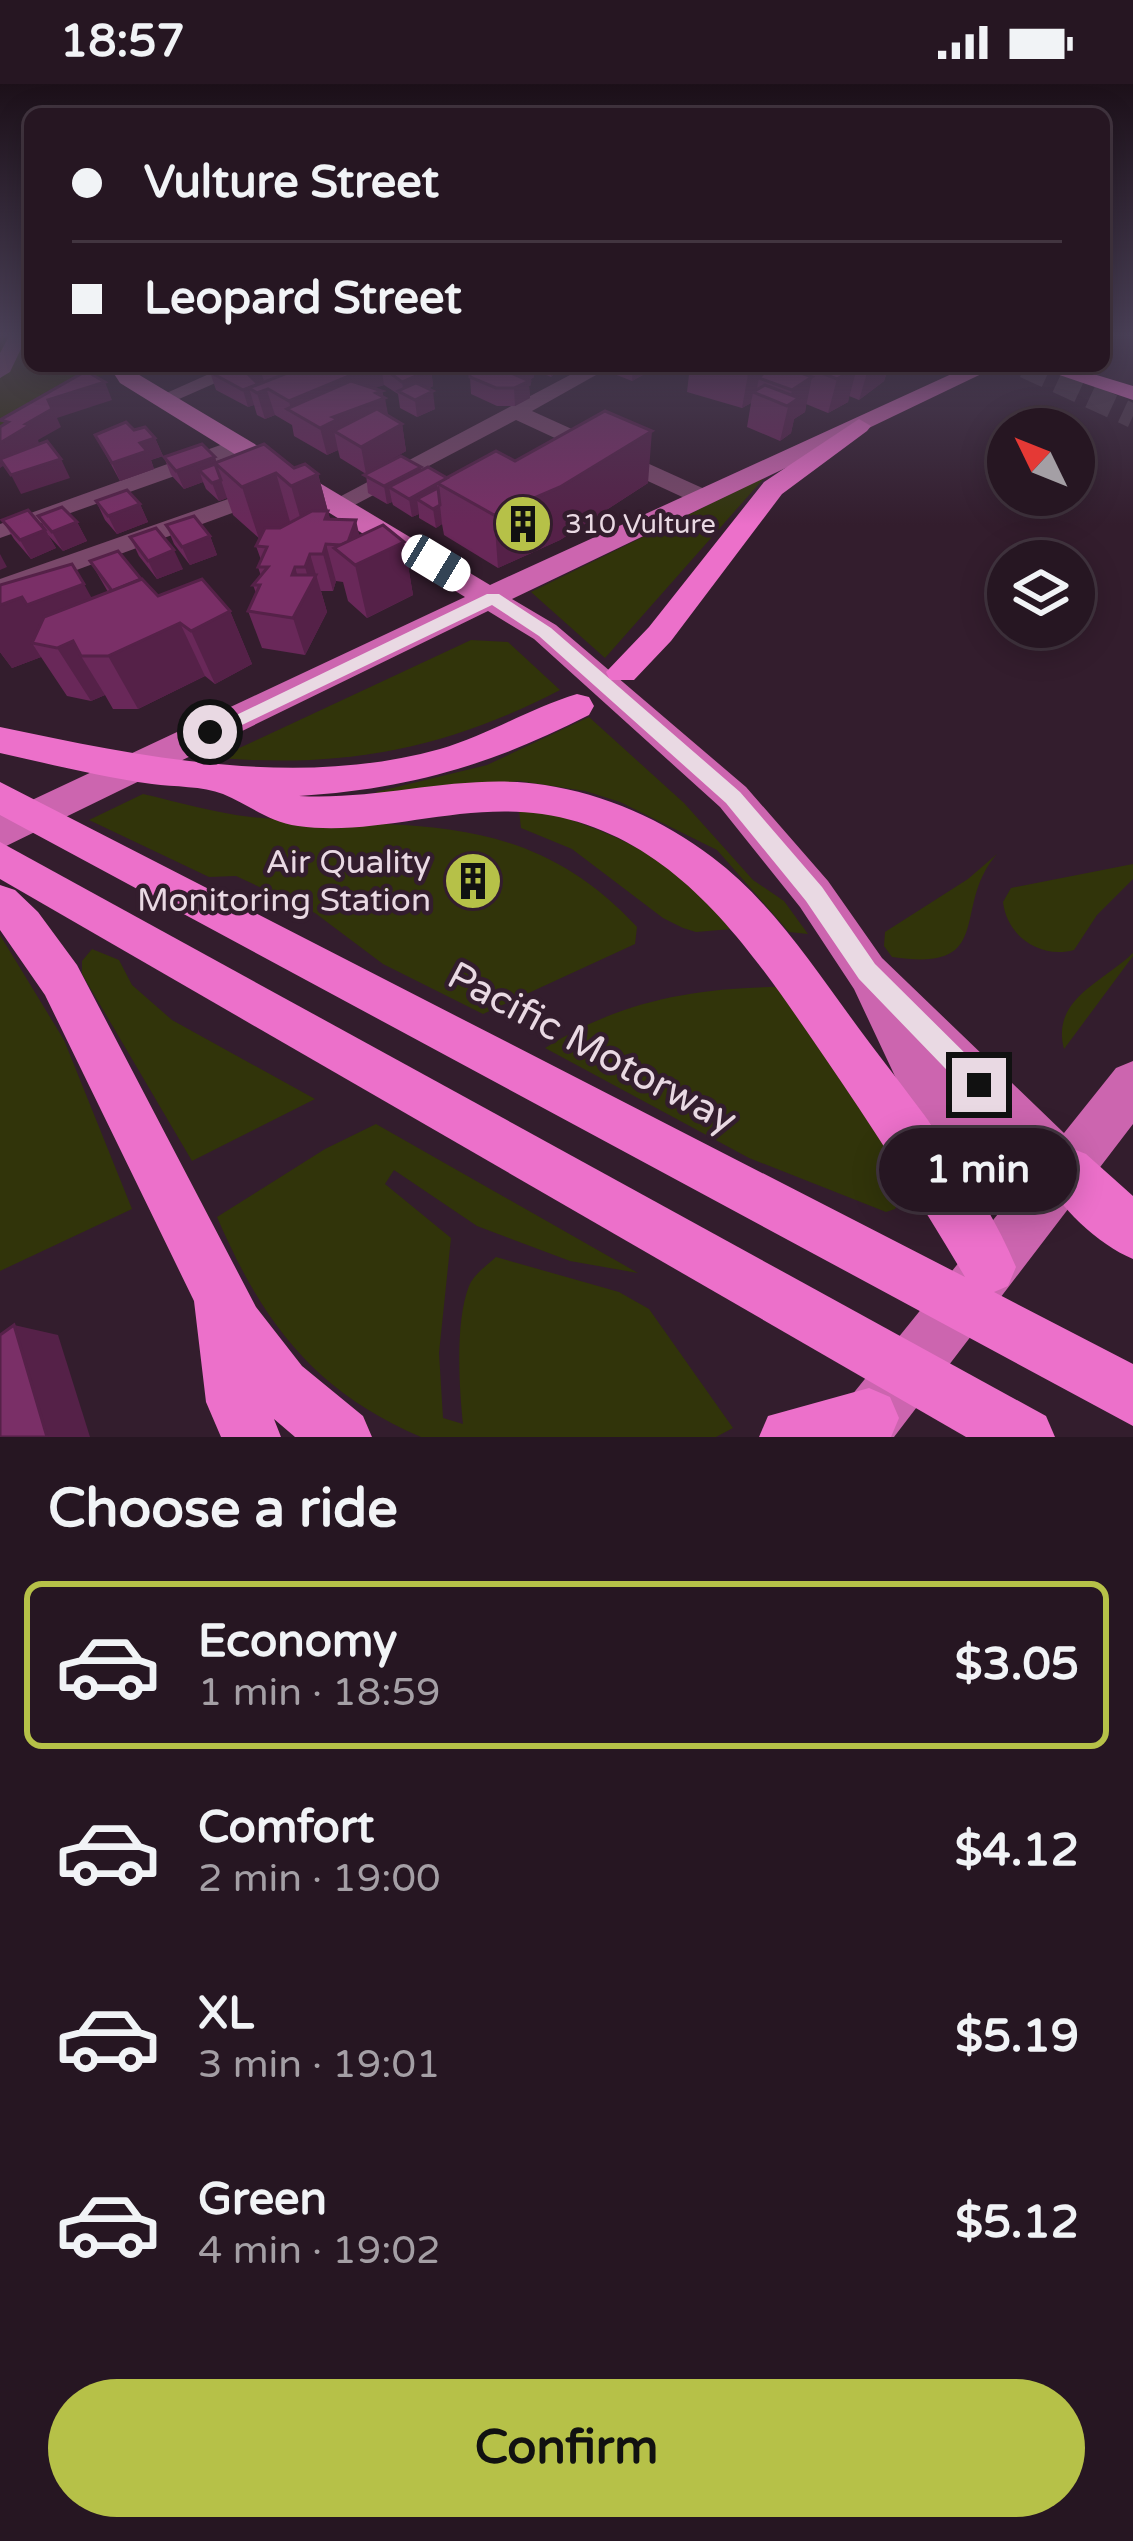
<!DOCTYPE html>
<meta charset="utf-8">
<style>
:root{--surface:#261622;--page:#2e1f2a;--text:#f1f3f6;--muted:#a49fa5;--line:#423540;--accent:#b6c148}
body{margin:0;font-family:"Varela Round",sans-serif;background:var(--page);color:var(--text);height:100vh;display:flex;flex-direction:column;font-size:45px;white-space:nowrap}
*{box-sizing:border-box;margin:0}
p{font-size:39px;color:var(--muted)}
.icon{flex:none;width:66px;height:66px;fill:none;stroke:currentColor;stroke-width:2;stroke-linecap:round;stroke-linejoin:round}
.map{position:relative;height:1353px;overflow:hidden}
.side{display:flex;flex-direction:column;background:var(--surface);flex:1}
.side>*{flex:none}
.top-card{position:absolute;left:24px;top:24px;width:1086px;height:264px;border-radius:18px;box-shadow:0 6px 30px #0003,0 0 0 3px var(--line);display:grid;align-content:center;height:264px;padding:0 48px;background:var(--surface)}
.needle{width:78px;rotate:313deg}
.buttons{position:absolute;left:987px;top:324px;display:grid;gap:24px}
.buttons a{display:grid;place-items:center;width:108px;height:108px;border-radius:50%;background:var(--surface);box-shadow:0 6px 30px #0003,0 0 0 3px var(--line);font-size:60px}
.end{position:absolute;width:54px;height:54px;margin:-27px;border:15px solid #e9d9e3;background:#111;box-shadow:0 0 0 6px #111}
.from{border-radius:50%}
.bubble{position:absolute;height:84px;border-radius:42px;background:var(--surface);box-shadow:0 6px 30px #0003,0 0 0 3px var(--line);font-size:39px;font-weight:700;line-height:84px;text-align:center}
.car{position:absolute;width:36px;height:72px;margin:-36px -18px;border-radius:15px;box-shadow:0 0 9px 3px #0007;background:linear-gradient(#fff 24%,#345 0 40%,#fff 0 76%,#345 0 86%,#fff 0)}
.top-card b{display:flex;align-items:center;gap:42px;height:114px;font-size:45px}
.top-card b+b{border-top:3px solid var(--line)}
.top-card i{width:30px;height:30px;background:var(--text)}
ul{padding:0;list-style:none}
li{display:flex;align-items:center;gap:36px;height:168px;margin:0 24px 18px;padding:0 24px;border:6px solid transparent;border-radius:18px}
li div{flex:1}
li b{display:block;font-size:45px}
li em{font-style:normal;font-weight:700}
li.active{border-color:var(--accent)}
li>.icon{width:108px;height:108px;stroke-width:1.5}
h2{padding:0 48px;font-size:54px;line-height:144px}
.button{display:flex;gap:24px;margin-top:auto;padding:24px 48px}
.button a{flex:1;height:138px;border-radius:72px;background:var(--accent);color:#111;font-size:48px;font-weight:700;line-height:138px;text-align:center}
.status{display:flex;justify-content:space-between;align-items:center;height:84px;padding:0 60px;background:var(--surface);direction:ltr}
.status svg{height:33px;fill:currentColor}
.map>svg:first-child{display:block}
.green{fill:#31340a}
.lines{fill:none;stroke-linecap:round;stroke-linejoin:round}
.highway-tunnel{stroke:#4e3948;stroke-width:24;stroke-dasharray:24 12;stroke-linecap:butt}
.minor{fill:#79486a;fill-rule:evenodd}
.major{fill:#cc65af;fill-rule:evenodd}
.highway{fill:#ec70ca;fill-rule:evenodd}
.wall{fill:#692859}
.shaded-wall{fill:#552148}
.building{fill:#7a2f67;stroke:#552148;stroke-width:3}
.route{fill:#e9d9e3}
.labels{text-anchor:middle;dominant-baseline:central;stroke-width:9;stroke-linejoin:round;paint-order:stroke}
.far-poi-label{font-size:27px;fill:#e9d9e3;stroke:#331d2d;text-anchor:start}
.poi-label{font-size:33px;fill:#e9d9e3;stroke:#331d2d;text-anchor:end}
.near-street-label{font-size:39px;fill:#e9d9e3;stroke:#331d2d}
</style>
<div class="status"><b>18:57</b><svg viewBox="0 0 49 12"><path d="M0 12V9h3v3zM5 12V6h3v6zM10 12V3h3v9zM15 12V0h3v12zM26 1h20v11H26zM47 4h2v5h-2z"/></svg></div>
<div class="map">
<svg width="1133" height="1353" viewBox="0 0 1133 1353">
<rect width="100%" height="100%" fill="#331d2d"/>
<g class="green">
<path d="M 0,252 L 30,252 L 30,282 L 103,282 L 104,291 L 65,300 L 0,345 Z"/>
<path d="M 765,393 L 605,574 L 531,508 Z"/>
<path d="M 471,556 L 508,558 L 560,606 C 446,665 346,684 218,674 Z"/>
<path d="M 589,633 L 684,719 L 753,796 L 784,817 L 808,850 L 789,848 L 717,766 L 620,718 L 585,707 L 519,697 L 377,716 L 376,708 L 487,681 Z"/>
<path d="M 143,710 C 178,718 215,729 251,733 C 402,748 521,718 637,843 L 635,860 L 483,930 L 383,880 L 315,829 L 236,792 L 209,793 L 89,736 Z"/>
<path d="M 526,721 C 619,751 668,768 732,845 L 696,848 L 683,844 L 663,834 L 572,765 L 521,744 L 519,727 Z"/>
<path d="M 997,770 C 950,823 998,889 892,873 L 884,862 L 885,848 L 968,795 Z"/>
<path d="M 1133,780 L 1133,795 L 1097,831 L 1074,866 C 1041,875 1007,853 1003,818 L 1011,804 Z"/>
<path d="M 0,851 L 64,956 L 132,1125 L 0,1187 Z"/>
<path d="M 92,865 L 119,876 L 132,901 L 172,936 L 315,1015 L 192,1077 L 82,890 L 82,877 Z"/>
<path d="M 1133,869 L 1133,872 L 1064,965 C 1051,915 1102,899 1133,869 Z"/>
<path d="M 777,903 L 904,1079 L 905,1108 L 895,1125 L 886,1128 L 749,1074 L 545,964 C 618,918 692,904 777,903 Z"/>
<path d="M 376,1040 L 638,1189 L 570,1177 L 477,1142 L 394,1086 L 385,1100 L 451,1154 L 439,1269 L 443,1334 L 463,1340 C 459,1302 455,1238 469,1202 C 474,1190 486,1182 496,1173 L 619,1208 L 649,1225 L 733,1344 L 716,1353 L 421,1353 C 313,1307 262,1237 217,1133 L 325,1065 Z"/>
</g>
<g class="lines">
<path class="highway-tunnel" d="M 1025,282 L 1133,332"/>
<g class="minor">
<path d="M 9,252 L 27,252 L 10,288 L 0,294 L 0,269 Z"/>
<path d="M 227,282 L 254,282 L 170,319 L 153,315 Z"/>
<path d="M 587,282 L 612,282 L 532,327 L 709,407 L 709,417 L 691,417 L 516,336 L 347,425 L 338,427 L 326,420 Z"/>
<path d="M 240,354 L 248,356 L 248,366 L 0,454 L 0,440 Z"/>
<path d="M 268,401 L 276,403 L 276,413 L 0,514 L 0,495 Z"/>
</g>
<path class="major" d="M 109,282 L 131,282 L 136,289 L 490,501 L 969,282 L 998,282 L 512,515 L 556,541 L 746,703 L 828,797 L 882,874 L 1064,1049 L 1116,984 L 1133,977 L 1133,1040 L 894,1353 L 826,1353 L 835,1332 L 1002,1125 L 901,1005 L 854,905 L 800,823 L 720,723 L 534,555 L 488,527 L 0,765 L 0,731 L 465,513 L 120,299 Z"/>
<g class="highway">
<path d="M 1033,282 L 1067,282 L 1133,302 L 1133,316 Z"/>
<path d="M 859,335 L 871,342 L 867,347 L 782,410 L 671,557 L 634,596 L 610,596 L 606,588 L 649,543 L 764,398 Z"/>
<path d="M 577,610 L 589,613 L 594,622 L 589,631 C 491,681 409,705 299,712 C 382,717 462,688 545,701 C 604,710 664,736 712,773 C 773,819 815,885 860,946 C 915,1020 981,1098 1016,1183 L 1008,1202 L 994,1208 L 1133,1280 L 1133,1342 L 0,731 L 0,698 L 965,1193 C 920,1117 873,1044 823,971 C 752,868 677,750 542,730 C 457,718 377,753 298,742 C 268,738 250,721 223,710 C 203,702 174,703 152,700 C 101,693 50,680 0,669 L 0,643 C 142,673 297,705 440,665 C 488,651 530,624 577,610 Z"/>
<path d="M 0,758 L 1046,1332 L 1055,1353 L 966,1353 L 0,795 Z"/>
<path d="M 0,801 L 15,806 L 38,828 L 77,881 L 256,1223 L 302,1282 L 363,1332 L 372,1353 L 295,1353 L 274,1335 L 281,1353 L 221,1353 L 206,1318 L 194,1217 L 45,911 L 0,846 Z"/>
<path d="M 1068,1063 L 1086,1070 L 1133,1112 L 1133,1175 C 1099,1161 1056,1122 1043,1088 L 1050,1070 Z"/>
<path d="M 869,1304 L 890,1313 L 899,1334 L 891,1353 L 759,1353 L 768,1332 Z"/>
</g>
</g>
<g class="wall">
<path d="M 226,282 L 421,282 L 431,285 L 433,302 L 428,305 L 435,325 L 417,333 L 400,324 L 398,310 L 384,301 L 374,304 L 382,307 L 388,332 L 402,340 L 406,367 L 373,386 L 421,383 L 421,387 L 446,394 L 515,377 L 648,399 L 560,456 L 498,484 L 444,451 L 442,440 L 436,444 L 419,434 L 419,430 L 412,433 L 393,421 L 392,418 L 387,420 L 368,409 L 366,390 L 340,374 L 338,366 L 327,371 L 294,352 L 292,341 L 275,331 L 265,335 L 257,331 L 254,321 L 248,323 L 216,306 L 210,288 Z"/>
<path d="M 475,282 L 561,282 L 561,284 L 551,293 L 533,285 L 534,293 L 531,295 L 531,301 L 529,302 L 530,314 L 515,322 L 497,322 L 471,310 L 470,293 Z"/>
<path d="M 604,282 L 659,282 L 632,297 L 604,286 Z"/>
<path d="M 690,282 L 786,284 L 786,282 L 889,282 L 884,297 L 859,316 L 849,312 L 848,318 L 828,329 L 806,320 L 805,328 L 794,335 L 791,349 L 780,357 L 747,343 L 751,319 L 742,324 L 687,308 Z"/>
<path d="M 134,346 L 155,354 L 163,372 L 151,376 L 154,385 L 120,397 L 95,351 Z"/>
<path d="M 164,373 L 294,384 L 318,390 L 330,435 L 360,452 L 404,458 L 413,511 L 367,534 L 348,517 L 343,498 L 336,497 L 333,507 L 321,507 L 327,528 L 305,571 L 262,564 L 248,527 L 256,509 L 253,501 L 261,492 L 258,483 L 261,476 L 256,462 L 260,455 L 233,431 L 227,414 L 219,417 L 206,405 L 203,398 L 184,405 L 171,391 Z"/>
<path d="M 96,417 L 140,420 L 148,438 L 117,450 L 105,436 Z"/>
<path d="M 38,432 L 77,438 L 87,457 L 63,467 L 48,451 Z"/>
<path d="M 2,436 L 45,446 L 56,464 L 31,475 L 14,455 Z"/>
<path d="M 166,441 L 210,452 L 217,471 L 190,481 L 174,460 Z"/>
<path d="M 130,453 L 183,485 L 157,495 L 139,472 Z"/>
<path d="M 90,477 L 141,495 L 158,512 L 230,527 L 252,580 L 215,600 L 205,592 L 138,625 L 113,625 L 105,611 L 91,617 L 67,612 L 41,573 L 12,584 L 0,568 L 0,501 L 92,514 L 108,508 Z"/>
<path d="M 460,786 L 484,799 L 474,807 L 461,795 Z"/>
</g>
<g class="shaded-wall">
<path d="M 259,282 L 275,331 L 265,335 L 257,309 L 249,304 L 254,321 L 248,323 L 243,306 L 245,287 Z"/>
<path d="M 278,282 L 338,282 L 285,308 Z"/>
<path d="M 358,282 L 381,282 L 384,301 L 358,310 L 291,327 L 289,317 L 347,286 Z"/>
<path d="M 524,282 L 533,282 L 534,293 L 531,295 L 531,301 L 529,302 L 530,314 L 515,322 L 514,304 L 520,301 L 520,289 Z"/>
<path d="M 551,282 L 561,282 L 561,284 L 551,293 Z"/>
<path d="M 633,282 L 659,282 L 632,297 Z"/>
<path d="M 761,282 L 769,282 L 766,296 L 759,294 L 756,309 L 753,308 L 751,319 L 742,324 L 748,290 Z"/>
<path d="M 869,282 L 889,282 L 884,297 L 859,316 Z"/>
<path d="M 857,283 L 848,318 L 828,329 L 837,295 Z"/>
<path d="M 431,285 L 433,302 L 410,313 L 404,310 L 402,298 Z"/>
<path d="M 812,293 L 805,328 L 794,335 L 791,349 L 780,357 L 792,306 Z"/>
<path d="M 105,298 L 112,316 L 57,334 L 61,343 L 38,356 L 39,359 L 0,384 L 0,359 L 26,340 L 48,316 Z"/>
<path d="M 382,307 L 383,315 L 385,314 L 390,341 L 334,347 L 338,366 L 327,371 L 320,344 L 333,333 Z"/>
<path d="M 433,307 L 435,325 L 417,333 L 415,316 Z"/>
<path d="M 402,340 L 406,367 L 366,390 L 361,363 Z"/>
<path d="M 652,347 L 648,399 L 560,456 L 498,484 L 494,431 Z"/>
<path d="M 155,354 L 163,372 L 151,376 L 154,385 L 120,397 L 112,379 L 140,359 Z"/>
<path d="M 215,373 L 218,382 L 215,379 L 219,392 L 199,386 L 203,398 L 184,405 L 176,387 Z"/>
<path d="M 61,375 L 70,394 L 21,410 L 11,391 Z"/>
<path d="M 421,383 L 423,401 L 389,403 L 392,418 L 387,420 L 384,402 Z"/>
<path d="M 276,389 L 291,441 L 259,455 L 242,403 Z"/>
<path d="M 318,390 L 337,461 L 306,454 L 291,402 Z"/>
<path d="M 221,396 L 227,414 L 219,417 L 212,399 Z"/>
<path d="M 437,400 L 439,418 L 417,415 L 419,430 L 412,433 L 409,415 Z"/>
<path d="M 140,420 L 148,438 L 117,450 L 108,432 Z"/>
<path d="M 440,421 L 442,440 L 436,444 L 433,425 Z"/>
<path d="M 356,436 L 364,472 L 404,458 L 413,511 L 367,534 L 355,481 L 347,461 Z"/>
<path d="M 77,438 L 87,457 L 63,467 L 52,448 Z"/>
<path d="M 45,446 L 56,464 L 31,475 L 20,456 Z"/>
<path d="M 210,452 L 217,471 L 190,481 L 182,463 Z"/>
<path d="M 326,460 L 336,497 L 333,507 L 323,470 Z"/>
<path d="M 174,466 L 183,485 L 157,495 L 148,477 Z"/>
<path d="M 0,470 L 7,483 L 0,486 Z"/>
<path d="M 310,470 L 327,528 L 305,571 L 293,534 L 292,491 L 295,483 L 304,513 L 310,501 L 305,483 Z"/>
<path d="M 84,500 L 113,553 L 81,572 L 105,611 L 91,617 L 57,564 L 32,559 L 41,573 L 12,584 L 0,568 L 0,521 L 22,513 Z"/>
<path d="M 230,527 L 252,580 L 215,600 L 191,547 Z"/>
<path d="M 180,539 L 205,592 L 138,625 L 108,572 Z"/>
<path d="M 482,791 L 484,799 L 474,807 L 473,799 Z"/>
<path d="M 14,1241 L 58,1251 L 90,1353 L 47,1353 Z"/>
</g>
<g class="building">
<path d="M 226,282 L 257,282 L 245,287 L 258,300 L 243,306 L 210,288 Z"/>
<path d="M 305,282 L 358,282 L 347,286 L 354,290 L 289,317 L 268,305 L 257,309 L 249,304 Z"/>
<path d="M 381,282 L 421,282 L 431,285 L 402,298 Z"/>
<path d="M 475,282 L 495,282 L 529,297 L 514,304 L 496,304 L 470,293 L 470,284 Z"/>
<path d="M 504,282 L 527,282 L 531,284 L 520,289 Z"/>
<path d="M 719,282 L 761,282 L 748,290 Z"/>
<path d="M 775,282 L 782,282 L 812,293 L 792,306 L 759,294 L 768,284 Z"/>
<path d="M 804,282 L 854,282 L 857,283 L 837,295 Z"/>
<path d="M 86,287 L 105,298 L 48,316 L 52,325 L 26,340 L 30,341 L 0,359 L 0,343 L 8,338 L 0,336 Z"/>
<path d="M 351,297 L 382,307 L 376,309 L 385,314 L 333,333 L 338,335 L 320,344 L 287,325 Z"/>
<path d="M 416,299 L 433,307 L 415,316 L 398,307 Z"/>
<path d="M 765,301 L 799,314 L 787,322 L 753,308 Z"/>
<path d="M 377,325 L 402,340 L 361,363 L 334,347 Z"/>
<path d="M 605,327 L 652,347 L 560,403 L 494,431 L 437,399 L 496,367 L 515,377 Z"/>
<path d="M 126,338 L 134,346 L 145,343 L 155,354 L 140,359 L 147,367 L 112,379 L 95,351 Z"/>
<path d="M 47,357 L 61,375 L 11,391 L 0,375 Z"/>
<path d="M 202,360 L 215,373 L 176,387 L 164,373 Z"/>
<path d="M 264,360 L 294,384 L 305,380 L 318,390 L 291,402 L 276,389 L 242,403 L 215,379 Z"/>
<path d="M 401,372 L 421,383 L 384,402 L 364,391 Z"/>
<path d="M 215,380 L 221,396 L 212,399 L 199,386 Z"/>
<path d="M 428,383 L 447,394 L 409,415 L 389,403 Z"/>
<path d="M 438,404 L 440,421 L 433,425 L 417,415 Z"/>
<path d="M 127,406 L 140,420 L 108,432 L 96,417 Z"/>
<path d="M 62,423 L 77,438 L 52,448 L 38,432 Z"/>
<path d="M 28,426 L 45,446 L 20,456 L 2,436 Z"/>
<path d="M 312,427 L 328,427 L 325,435 L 356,436 L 348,458 L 341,461 L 326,460 L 323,470 L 310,470 L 305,483 L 295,483 L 292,491 L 316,491 L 293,534 L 248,527 L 260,501 L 253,501 L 268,483 L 258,483 L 267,463 L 256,462 L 265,444 L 280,444 Z"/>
<path d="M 194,432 L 210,452 L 182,463 L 166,441 Z"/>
<path d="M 383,441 L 404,458 L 355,481 L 334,464 Z"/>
<path d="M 156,444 L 174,466 L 148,477 L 130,453 Z"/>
<path d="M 118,467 L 141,495 L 112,507 L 90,477 Z"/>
<path d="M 72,480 L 84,500 L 27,521 L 22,513 L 0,521 L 0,501 Z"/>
<path d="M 142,495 L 158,512 L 202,495 L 230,527 L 191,547 L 180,539 L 108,572 L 81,572 L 73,557 L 57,564 L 32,559 L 44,533 Z"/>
<path d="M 470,779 L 482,791 L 473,799 L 460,786 Z"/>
<path d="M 14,1241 L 47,1353 L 0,1353 L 0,1251 Z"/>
</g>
<linearGradient id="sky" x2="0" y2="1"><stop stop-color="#1c1019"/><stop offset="0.57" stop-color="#4a4057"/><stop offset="1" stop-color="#4a4057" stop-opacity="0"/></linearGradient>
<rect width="1133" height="441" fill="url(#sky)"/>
<path class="route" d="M 487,510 L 499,510 L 551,544 L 740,708 L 822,803 L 875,880 L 988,992 L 992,1001 L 988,1010 L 979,1014 L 970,1010 L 859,895 L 806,817 L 726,719 L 539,552 L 492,521 L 217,653 L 204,653 L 201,648 Z"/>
<defs>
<g id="building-disc" transform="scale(3)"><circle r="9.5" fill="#b6c148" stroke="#331d2d"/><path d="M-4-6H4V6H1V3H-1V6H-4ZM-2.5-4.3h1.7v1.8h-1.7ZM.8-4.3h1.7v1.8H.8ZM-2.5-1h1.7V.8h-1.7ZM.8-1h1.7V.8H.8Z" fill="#111"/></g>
</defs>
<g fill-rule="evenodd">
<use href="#building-disc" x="523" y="440"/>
<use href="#building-disc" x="473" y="797"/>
</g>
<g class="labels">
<g class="far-poi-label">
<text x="565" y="440">310 Vulture</text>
</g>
<g class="poi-label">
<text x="431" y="778">Air Quality<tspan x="431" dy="38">Monitoring Station</tspan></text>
</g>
<g class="near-street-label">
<text transform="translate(592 964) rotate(28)">Pacific Motorway</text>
</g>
</g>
</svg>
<div class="buttons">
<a><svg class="needle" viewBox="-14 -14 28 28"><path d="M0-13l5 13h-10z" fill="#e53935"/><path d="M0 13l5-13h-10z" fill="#a49fa5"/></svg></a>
<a><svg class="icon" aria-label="layers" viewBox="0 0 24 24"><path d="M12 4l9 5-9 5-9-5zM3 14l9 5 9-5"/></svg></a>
</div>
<i class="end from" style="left:210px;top:648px"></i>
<i class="end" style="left:979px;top:1001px"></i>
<div class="bubble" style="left:879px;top:1044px;width:198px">1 min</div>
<i class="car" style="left:436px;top:479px;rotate:121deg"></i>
<div class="top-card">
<b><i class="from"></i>Vulture Street</b>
<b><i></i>Leopard Street</b>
</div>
</div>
<section class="side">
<h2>Choose a ride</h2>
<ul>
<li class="active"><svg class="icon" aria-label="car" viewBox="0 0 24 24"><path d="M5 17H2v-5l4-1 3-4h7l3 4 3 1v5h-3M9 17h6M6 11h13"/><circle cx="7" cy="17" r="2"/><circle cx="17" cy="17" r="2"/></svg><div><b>Economy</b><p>1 min · 18:59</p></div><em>$3.05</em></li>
<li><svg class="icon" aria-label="car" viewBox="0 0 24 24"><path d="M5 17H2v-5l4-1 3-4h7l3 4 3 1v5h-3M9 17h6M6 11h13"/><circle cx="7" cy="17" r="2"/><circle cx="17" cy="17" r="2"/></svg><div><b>Comfort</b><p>2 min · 19:00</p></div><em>$4.12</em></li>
<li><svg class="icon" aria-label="car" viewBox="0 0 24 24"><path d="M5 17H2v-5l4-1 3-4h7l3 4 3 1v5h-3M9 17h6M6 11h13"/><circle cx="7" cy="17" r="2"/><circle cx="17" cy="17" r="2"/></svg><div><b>XL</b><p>3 min · 19:01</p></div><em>$5.19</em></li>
<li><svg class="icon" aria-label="car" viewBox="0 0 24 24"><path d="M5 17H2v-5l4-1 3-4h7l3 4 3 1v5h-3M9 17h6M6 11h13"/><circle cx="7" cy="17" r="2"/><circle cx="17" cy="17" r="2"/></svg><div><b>Green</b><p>4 min · 19:02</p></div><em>$5.12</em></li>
</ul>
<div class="button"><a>Confirm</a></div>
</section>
